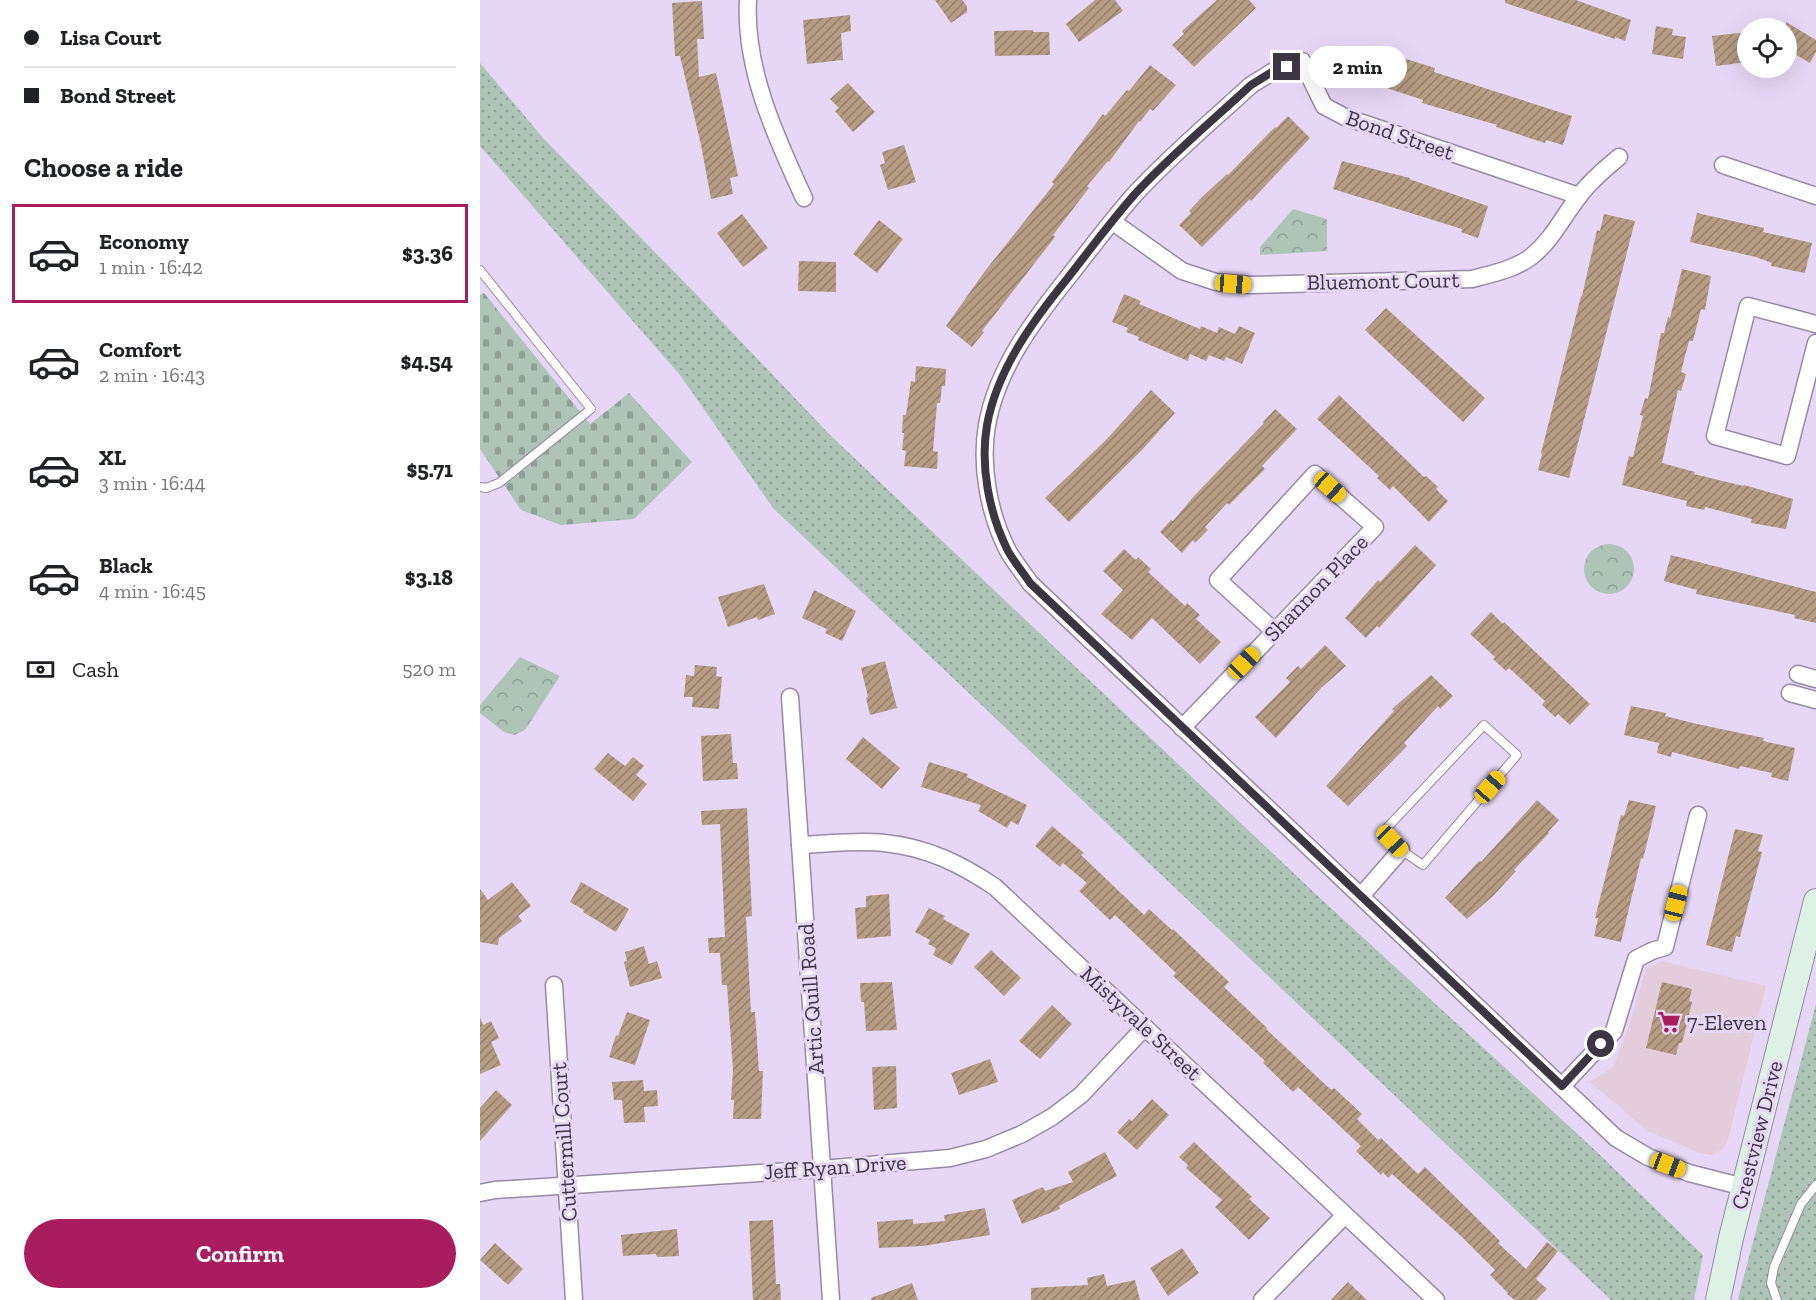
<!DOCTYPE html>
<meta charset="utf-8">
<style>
:root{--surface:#fff;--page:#f2f2f2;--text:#202124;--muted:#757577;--line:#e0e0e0;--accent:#a91d5f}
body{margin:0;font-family:"Zilla Slab",serif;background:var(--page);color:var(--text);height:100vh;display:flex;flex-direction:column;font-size:22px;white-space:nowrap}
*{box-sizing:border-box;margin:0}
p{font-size:20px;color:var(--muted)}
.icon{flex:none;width:33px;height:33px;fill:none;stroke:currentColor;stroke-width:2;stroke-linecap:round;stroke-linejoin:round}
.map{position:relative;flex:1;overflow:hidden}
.panel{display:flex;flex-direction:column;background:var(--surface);width:480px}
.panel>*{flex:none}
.top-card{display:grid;align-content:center;height:132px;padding:0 24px;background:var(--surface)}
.buttons{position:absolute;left:1257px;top:18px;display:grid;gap:12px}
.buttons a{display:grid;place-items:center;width:60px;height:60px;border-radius:50%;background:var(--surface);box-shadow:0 6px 24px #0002;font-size:30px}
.end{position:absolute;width:27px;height:27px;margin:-14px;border:8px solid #3c3643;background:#fff;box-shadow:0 0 0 3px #fff}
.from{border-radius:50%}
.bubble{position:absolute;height:42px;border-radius:21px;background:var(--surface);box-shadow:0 6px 24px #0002;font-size:20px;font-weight:700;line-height:42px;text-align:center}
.car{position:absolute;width:18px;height:36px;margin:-18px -9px;border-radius:8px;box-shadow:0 0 4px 2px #0007;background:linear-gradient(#f5c518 24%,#345 0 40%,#f5c518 0 76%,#345 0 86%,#f5c518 0)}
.top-card b{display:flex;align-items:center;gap:21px;height:57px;font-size:22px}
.top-card b+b{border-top:2px solid var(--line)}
.top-card i{width:15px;height:15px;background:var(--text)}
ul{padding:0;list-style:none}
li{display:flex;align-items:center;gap:18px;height:99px;margin:0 12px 9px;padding:0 12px;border:3px solid transparent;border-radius:0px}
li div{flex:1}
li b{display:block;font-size:22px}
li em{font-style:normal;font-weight:700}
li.selected{border-color:var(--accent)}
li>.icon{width:54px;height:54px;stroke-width:1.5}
h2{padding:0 24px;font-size:27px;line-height:72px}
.pay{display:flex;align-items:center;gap:15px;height:66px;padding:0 24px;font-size:22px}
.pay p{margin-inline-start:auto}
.primary-button{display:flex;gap:12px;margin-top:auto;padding:12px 24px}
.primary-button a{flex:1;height:69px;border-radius:36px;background:var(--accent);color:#fff;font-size:24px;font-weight:700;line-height:69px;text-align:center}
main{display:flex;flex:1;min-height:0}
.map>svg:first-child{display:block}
.commercial{fill:#e3cdda}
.grass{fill:url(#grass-dots)}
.cemetery{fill:url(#cemetery-stones)}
.park{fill:url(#park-crowns)}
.building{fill:url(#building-hatch)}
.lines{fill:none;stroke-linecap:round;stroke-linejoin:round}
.service-casing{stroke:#9889a6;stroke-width:10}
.minor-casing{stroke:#9889a6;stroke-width:19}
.secondary-casing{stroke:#9889a6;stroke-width:26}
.service{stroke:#fff;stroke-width:8}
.minor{stroke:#fff;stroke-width:16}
.secondary{stroke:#ddf2e5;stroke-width:24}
.route{stroke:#3c3643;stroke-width:8}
.labels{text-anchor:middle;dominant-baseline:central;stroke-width:6;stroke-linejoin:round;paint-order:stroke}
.street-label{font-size:22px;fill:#3c3643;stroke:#e7d7f6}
.poi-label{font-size:22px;fill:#3c3643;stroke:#e7d7f6;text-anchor:start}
</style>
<main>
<section class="panel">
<div class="top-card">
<b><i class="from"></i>Lisa Court</b>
<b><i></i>Bond Street</b>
</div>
<h2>Choose a ride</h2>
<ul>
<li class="selected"><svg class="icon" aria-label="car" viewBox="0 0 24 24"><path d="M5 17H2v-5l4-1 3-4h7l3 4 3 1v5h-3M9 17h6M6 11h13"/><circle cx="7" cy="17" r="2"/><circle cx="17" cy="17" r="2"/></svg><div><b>Economy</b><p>1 min · 16:42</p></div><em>$3.36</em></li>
<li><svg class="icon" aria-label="car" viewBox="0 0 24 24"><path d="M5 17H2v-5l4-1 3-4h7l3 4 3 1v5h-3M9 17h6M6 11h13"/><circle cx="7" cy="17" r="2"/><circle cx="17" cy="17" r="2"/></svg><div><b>Comfort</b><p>2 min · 16:43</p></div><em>$4.54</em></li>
<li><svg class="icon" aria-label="car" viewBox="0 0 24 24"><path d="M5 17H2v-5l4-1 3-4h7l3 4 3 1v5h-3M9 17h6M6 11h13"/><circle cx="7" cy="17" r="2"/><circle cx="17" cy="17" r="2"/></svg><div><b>XL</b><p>3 min · 16:44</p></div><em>$5.71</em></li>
<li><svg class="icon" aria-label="car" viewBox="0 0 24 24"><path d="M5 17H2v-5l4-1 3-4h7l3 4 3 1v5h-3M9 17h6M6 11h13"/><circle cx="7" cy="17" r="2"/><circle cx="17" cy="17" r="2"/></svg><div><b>Black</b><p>4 min · 16:45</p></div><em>$3.18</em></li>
</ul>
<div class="pay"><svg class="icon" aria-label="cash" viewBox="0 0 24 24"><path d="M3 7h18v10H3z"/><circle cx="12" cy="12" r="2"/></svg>Cash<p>520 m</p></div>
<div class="primary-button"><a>Confirm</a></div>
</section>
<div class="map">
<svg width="1336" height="1300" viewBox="0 0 1336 1300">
<defs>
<pattern id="grass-dots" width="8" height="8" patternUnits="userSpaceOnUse" patternTransform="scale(1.5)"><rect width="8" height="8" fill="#aec4b7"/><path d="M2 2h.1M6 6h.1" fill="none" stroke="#8fa096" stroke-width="1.8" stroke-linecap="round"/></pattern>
<pattern id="cemetery-stones" width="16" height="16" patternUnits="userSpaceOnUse" patternTransform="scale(1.5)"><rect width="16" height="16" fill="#aec4b7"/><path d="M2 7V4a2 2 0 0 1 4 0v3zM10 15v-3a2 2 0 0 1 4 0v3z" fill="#8fa096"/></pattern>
<pattern id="park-crowns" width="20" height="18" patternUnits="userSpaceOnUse" patternTransform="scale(1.5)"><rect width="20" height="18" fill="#aec4b7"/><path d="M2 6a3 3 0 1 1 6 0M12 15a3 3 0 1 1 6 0" fill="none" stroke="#8fa096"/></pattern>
<pattern id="building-hatch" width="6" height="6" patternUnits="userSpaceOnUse" patternTransform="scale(1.5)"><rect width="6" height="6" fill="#b59c83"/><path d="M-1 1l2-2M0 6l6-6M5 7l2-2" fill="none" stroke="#94806d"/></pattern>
</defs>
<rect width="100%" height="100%" fill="#e7d7f6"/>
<path class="commercial" d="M 1182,961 L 1286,986 L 1247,1143 L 1243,1149 L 1232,1155 L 1219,1153 L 1168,1131 L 1110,1082 L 1133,1067 L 1148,1029 L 1166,968 Z"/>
<g class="grass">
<path d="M 0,63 L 64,139 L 212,290 L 350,435 L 841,899 L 1117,1152 L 1223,1255 L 1214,1300 L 1131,1300 L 293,508 L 200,375 L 0,146 Z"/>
<path d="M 1336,1004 L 1336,1300 L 1258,1300 L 1260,1291 Z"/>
</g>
<path class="cemetery" d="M 4,293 L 110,424 L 149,393 L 212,462 L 154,519 L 81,525 L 41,510 L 0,449 L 0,295 Z"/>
<g class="park">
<path d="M 813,209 L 847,219 L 847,251 L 780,255 L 780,247 Z"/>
<circle cx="1129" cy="569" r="25"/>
<path d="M 40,657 L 80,676 L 45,730 L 34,735 L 24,732 L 0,713 L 0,705 Z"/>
</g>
<g class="building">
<path d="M 455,0 L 482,0 L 487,6 L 487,12 L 471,23 Z"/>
<path d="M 615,0 L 635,0 L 643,11 L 599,42 L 586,24 Z"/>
<path d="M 737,0 L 769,0 L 776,8 L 714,67 L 692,45 L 704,34 L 702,31 Z"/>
<path d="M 1025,0 L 1096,0 L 1151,20 L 1145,41 L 1135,37 L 1135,39 L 1025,3 Z"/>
<path d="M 222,1 L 224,39 L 217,39 L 219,77 L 236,73 L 258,176 L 250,178 L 253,194 L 231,199 L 221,145 L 200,56 L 195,56 L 192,3 Z"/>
<path d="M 370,15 L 371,31 L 361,33 L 363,60 L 327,64 L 323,20 Z"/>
<path d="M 1306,22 L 1336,40 L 1336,52 L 1330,63 L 1306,49 Z"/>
<path d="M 1176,26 L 1193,29 L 1192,35 L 1206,37 L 1203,59 L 1172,54 Z"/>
<path d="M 553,30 L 553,32 L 569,32 L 570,55 L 515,56 L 514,31 Z"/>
<path d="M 1268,32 L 1268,62 L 1236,66 L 1232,36 Z"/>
<path d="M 888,51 L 905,56 L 906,52 L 923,58 L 955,68 L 954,72 L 1092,116 L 1083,145 L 1066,140 L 1065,143 L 1016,127 L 1017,125 L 942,103 L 943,100 L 879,79 Z"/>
<path d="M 670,65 L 696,85 L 673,111 L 670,109 L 660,122 L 659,121 L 629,162 L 628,161 L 607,186 L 609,188 L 573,235 L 575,237 L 502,331 L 504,332 L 492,347 L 466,326 L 505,271 L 574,184 L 572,182 L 623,114 L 625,116 L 647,90 L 649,91 Z"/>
<path d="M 368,83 L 395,112 L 373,132 L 355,111 L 359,108 L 350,99 Z"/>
<path d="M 808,116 L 830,138 L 771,201 L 770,199 L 722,247 L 699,225 L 711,213 L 709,211 L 722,197 L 747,174 L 748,175 L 795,127 L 796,128 Z"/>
<path d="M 424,145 L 436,182 L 408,190 L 400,165 L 405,163 L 402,152 Z"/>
<path d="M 862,161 L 930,178 L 929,179 L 1008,206 L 998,238 L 981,232 L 982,229 L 853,189 Z"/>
<path d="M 1217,213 L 1284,228 L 1283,232 L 1332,243 L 1325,273 L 1291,266 L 1292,263 L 1276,257 L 1210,242 Z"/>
<path d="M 262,214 L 288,248 L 263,267 L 237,233 Z"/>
<path d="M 1124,214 L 1155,221 L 1089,478 L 1058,470 L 1062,454 L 1061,453 L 1101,296 L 1102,296 L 1117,230 L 1120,231 Z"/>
<path d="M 399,220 L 423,239 L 397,273 L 373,254 Z"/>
<path d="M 319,261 L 356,262 L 356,292 L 318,291 Z"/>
<path d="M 1202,269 L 1231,276 L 1225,310 L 1221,309 L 1213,341 L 1209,341 L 1201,372 L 1206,374 L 1201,391 L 1198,390 L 1182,463 L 1215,472 L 1214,474 L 1263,486 L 1264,485 L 1313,499 L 1306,529 L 1271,523 L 1272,519 L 1225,507 L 1224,510 L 1206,506 L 1207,501 L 1142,485 L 1149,456 L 1153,457 L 1163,416 L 1160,415 L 1165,398 L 1168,399 L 1181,333 L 1184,333 L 1188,317 L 1190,318 Z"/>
<path d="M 644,294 L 661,301 L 659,304 L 720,329 L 721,326 L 737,333 L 739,327 L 755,334 L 759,326 L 775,333 L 762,364 L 746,357 L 744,361 L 729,355 L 726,361 L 710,354 L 708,361 L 658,340 L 659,337 L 646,332 L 648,328 L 632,322 Z"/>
<path d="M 906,308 L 1005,398 L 983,422 L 885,330 Z"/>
<path d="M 436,366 L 466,369 L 465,386 L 462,386 L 460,403 L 457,403 L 453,451 L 458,452 L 457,469 L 424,466 L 426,451 L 422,450 L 424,433 L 422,433 L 423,415 L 426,415 L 431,381 L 435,382 Z"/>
<path d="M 671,390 L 695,413 L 662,450 L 589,522 L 565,498 L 626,440 Z"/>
<path d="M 859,395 L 944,477 L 946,476 L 958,487 L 956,489 L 968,501 L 949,522 L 913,486 L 910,490 L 897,478 L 899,476 L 837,419 Z"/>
<path d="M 795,409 L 817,429 L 782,466 L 785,469 L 749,505 L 747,503 L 725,527 L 728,530 L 715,543 L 713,540 L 702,553 L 680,532 L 691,520 L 693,521 L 714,496 L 784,423 L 783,422 Z"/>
<path d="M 935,545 L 956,565 L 899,628 L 897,626 L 886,638 L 865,618 L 898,580 L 900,582 Z"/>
<path d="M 644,549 L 656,560 L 658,557 L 671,569 L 668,572 L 705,606 L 707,603 L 720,615 L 716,619 L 741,642 L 720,664 L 672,618 L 652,640 L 621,614 L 643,590 L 623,571 Z"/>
<path d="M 1191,555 L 1336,592 L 1336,623 L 1314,618 L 1315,615 L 1216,594 L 1217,590 L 1184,581 Z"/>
<path d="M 284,584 L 295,614 L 278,620 L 277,617 L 248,627 L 238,597 Z"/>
<path d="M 334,590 L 376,611 L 362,641 L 345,633 L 347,629 L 322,618 Z"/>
<path d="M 1011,612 L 1023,624 L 1024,622 L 1110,704 L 1090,725 L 1078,714 L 1075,717 L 1062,705 L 1065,701 L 1029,668 L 1026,671 L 1013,659 L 1015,657 L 990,634 Z"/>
<path d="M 845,645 L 866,666 L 841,688 L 796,738 L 775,717 L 810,682 L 806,678 L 818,666 L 821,669 Z"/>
<path d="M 405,661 L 417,708 L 390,715 L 386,698 L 388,697 L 381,668 Z"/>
<path d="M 215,665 L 237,667 L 236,676 L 242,677 L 239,709 L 212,707 L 213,697 L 204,697 L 206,675 L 214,676 Z"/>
<path d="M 951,675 L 973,696 L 960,709 L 958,706 L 924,743 L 927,746 L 868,806 L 846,786 L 914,711 L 912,709 Z"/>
<path d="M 1151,706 L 1186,713 L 1185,716 L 1217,724 L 1284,738 L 1283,741 L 1315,748 L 1308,781 L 1291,777 L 1292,773 L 1260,766 L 1259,769 L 1192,752 L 1191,757 L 1177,753 L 1179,743 L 1144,735 Z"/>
<path d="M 251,734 L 253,763 L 257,763 L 258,779 L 223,781 L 221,736 Z"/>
<path d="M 383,737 L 420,768 L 402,789 L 366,759 Z"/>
<path d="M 128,753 L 145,766 L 153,757 L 164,766 L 156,775 L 167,784 L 153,801 L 114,769 Z"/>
<path d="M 449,762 L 488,774 L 487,777 L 547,805 L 538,825 L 531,821 L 527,828 L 498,811 L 501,805 L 441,787 Z"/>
<path d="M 1057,800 L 1079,820 L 1068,832 L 1069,833 L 1034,870 L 1036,871 L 1013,896 L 987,919 L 965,898 L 999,861 L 1001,862 Z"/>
<path d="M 1149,800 L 1176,806 L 1163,859 L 1161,858 L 1141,942 L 1114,936 L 1118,918 L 1115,918 L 1141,815 L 1144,816 Z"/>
<path d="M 267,808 L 272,916 L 266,917 L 271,1012 L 275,1012 L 279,1071 L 283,1071 L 281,1119 L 253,1119 L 254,1100 L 251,1100 L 253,1070 L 247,985 L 242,985 L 240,953 L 229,953 L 228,938 L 245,937 L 240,824 L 222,825 L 221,811 Z"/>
<path d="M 572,826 L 604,853 L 601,855 L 664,915 L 669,909 L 692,930 L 693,929 L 749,982 L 744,987 L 787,1028 L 786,1029 L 849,1088 L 852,1090 L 854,1088 L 882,1114 L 877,1119 L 898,1140 L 901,1138 L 938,1174 L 945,1167 L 1020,1241 L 1018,1243 L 1046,1269 L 1067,1242 L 1078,1251 L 1056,1279 L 1067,1289 L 1056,1300 L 1035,1300 L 1027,1294 L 1028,1293 L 1010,1275 L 1015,1270 L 982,1237 L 912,1174 L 908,1178 L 903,1172 L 901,1175 L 876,1151 L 881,1146 L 818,1087 L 813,1092 L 783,1063 L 785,1061 L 693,976 L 696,973 L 635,915 L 630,920 L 599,891 L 607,883 L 583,863 L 580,867 L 555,846 Z"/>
<path d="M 1255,829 L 1283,835 L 1278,851 L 1282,852 L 1266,913 L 1260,937 L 1256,936 L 1252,952 L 1226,945 Z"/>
<path d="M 32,882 L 51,906 L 38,916 L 42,921 L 19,938 L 18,945 L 0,942 L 0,889 L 8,900 Z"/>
<path d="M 101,882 L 149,909 L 136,932 L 103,912 L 104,910 L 90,902 Z"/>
<path d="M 409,894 L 411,936 L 377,939 L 375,908 L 386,907 L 386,896 Z"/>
<path d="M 449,908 L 465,916 L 463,919 L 490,934 L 472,965 L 453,955 L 456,948 L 448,944 L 450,940 L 435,932 Z"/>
<path d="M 164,946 L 169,964 L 177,961 L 182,978 L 150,987 L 144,962 L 147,961 L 145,952 Z"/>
<path d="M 511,950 L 541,978 L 524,996 L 494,967 Z"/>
<path d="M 412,982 L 417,1030 L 386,1031 L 384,1002 L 381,1002 L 380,983 Z"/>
<path d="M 1182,982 L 1212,989 L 1209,1001 L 1212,1002 L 1202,1043 L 1199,1043 L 1196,1055 L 1166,1048 Z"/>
<path d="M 572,1005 L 592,1024 L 560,1059 L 539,1041 Z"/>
<path d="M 147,1012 L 170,1020 L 155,1065 L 129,1057 L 136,1035 L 138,1036 Z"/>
<path d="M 0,1017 L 3,1025 L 11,1021 L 19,1038 L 11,1042 L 21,1065 L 0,1074 Z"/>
<path d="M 510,1059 L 518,1082 L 479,1095 L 471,1073 Z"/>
<path d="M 416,1066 L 417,1108 L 394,1110 L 392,1067 Z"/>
<path d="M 163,1080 L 164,1091 L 177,1090 L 178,1106 L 164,1107 L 165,1122 L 144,1123 L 142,1100 L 134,1100 L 132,1082 Z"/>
<path d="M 16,1090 L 32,1105 L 0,1141 L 0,1108 Z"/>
<path d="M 672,1099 L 689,1115 L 657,1150 L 637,1132 L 649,1119 L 652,1121 Z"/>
<path d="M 714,1142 L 772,1197 L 769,1199 L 790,1218 L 769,1240 L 735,1207 L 742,1200 L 706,1168 L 708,1165 L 699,1157 Z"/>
<path d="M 625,1152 L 637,1176 L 579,1206 L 580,1209 L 542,1224 L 532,1200 L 563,1187 L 565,1191 L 593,1182 L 588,1172 Z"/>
<path d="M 505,1208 L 510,1235 L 443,1246 L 399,1248 L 397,1222 L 433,1219 L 433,1224 L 465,1221 L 464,1215 Z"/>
<path d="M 293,1220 L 296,1284 L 300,1284 L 301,1300 L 273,1300 L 269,1221 Z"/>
<path d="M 197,1229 L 199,1256 L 177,1257 L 176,1254 L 143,1256 L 141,1235 Z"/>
<path d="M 15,1243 L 43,1269 L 28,1285 L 0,1260 Z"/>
<path d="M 702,1248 L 719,1273 L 688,1296 L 670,1268 Z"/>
<path d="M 624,1274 L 627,1286 L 655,1280 L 660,1300 L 551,1300 L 551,1288 L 608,1285 L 607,1278 Z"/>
<path d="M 868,1282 L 887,1300 L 851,1300 Z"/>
<path d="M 432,1283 L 438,1300 L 391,1300 L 391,1298 Z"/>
</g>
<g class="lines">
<g class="service-casing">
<g id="service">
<path d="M 0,270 L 111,409 L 19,483 L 6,488 L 0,487"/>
<path d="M 1004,725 L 1037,755 L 943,865 L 921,850 L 904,831 Z"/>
<path d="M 1297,1300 L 1291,1283 L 1294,1267 L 1321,1204 L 1336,1185"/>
</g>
</g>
<g class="minor-casing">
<g id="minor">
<path d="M 268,0 C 264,69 296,137 324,198"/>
<path d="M 1243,165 L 1336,196"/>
<path d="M 1099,196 L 865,117 L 844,106 L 822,61 L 792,72 L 771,85 C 732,121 691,155 655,194 C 632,220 611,248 589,276 C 554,320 517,368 507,425 C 500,466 509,513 527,549 C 533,561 543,572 550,583 L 1136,1138 L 1168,1157 L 1209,1173 L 1264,1187"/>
<path d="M 633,222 L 702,271 L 736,282 L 770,285 L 992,279 C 1011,274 1036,269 1052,256 C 1073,239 1083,216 1100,195 C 1111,180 1125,169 1139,157"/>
<path d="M 1336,324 L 1268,306 L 1235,436 L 1307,456 L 1336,343"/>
<path d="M 1318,674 L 1336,679"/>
<path d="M 1310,693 L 1336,700"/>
<path d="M 310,697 L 351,1300"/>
<path d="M 702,728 L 895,527 L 835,474 L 738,580 L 794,631"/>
<path d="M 320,845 C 348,844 377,840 404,843 C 446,847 481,864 515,887 L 956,1300"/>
<path d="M 881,896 L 921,850"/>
<path d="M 74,985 L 94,1300"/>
<path d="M 1082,1086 L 1134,1031 L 1156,959 L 1172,951 L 1185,947 L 1218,815"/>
<path d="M 0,1193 L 15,1190 L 342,1169 L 470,1158 L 506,1149 L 542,1134 L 572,1117 L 601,1095 L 665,1027"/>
<path d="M 782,1300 L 865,1215"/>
</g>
</g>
<g class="secondary-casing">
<path id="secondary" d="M 1238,1300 L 1251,1238 L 1336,901"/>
</g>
<use href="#service" class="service"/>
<use href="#minor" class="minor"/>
<use href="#secondary" class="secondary"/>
</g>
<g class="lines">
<path class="route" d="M 807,67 L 792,72 L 771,85 C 732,121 691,155 655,194 C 631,221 609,251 587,279 C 552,322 517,370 507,425 C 500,466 509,512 527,549 C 533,561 543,572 550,583 L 1082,1086 L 1121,1044"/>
</g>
<defs>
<g id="supermarket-bare" transform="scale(1.8)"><path d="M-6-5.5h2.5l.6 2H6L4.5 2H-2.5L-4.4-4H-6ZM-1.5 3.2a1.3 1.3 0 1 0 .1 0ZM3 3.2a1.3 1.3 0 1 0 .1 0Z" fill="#a91d5f" stroke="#e7d7f6" stroke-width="2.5" paint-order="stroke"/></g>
</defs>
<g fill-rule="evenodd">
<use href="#supermarket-bare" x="1189" y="1022"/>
</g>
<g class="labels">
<g class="street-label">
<text transform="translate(920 135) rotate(19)">Bond Street</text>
<text transform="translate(903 281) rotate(-1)">Bluemont Court</text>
<text transform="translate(836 588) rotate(-46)">Shannon Place</text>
<text transform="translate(331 999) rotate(-94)">Artic Quill Road</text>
<text transform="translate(661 1023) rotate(43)">Mistyvale Street</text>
<text transform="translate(1277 1135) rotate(-76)">Crestview Drive</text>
<text transform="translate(84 1142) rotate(-94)">Cuttermill Court</text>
<text transform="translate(355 1167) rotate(-4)">Jeff Ryan Drive</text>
</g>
<g class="poi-label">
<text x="1207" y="1022">7-Eleven</text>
</g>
</g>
</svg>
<div class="buttons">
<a><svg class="icon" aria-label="locate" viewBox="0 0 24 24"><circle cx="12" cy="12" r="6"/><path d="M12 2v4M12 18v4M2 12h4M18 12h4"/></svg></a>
</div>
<i class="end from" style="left:1121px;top:1044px"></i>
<i class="end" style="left:807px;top:67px"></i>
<div class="bubble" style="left:828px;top:46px;width:99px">2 min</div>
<i class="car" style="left:753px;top:284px;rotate:94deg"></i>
<i class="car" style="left:850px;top:487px;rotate:132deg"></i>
<i class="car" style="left:764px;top:663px;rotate:44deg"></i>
<i class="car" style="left:1010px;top:787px;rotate:41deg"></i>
<i class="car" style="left:912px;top:841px;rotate:136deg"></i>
<i class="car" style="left:1196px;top:903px;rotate:14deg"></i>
<i class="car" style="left:1188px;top:1165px;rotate:111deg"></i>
</div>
</main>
